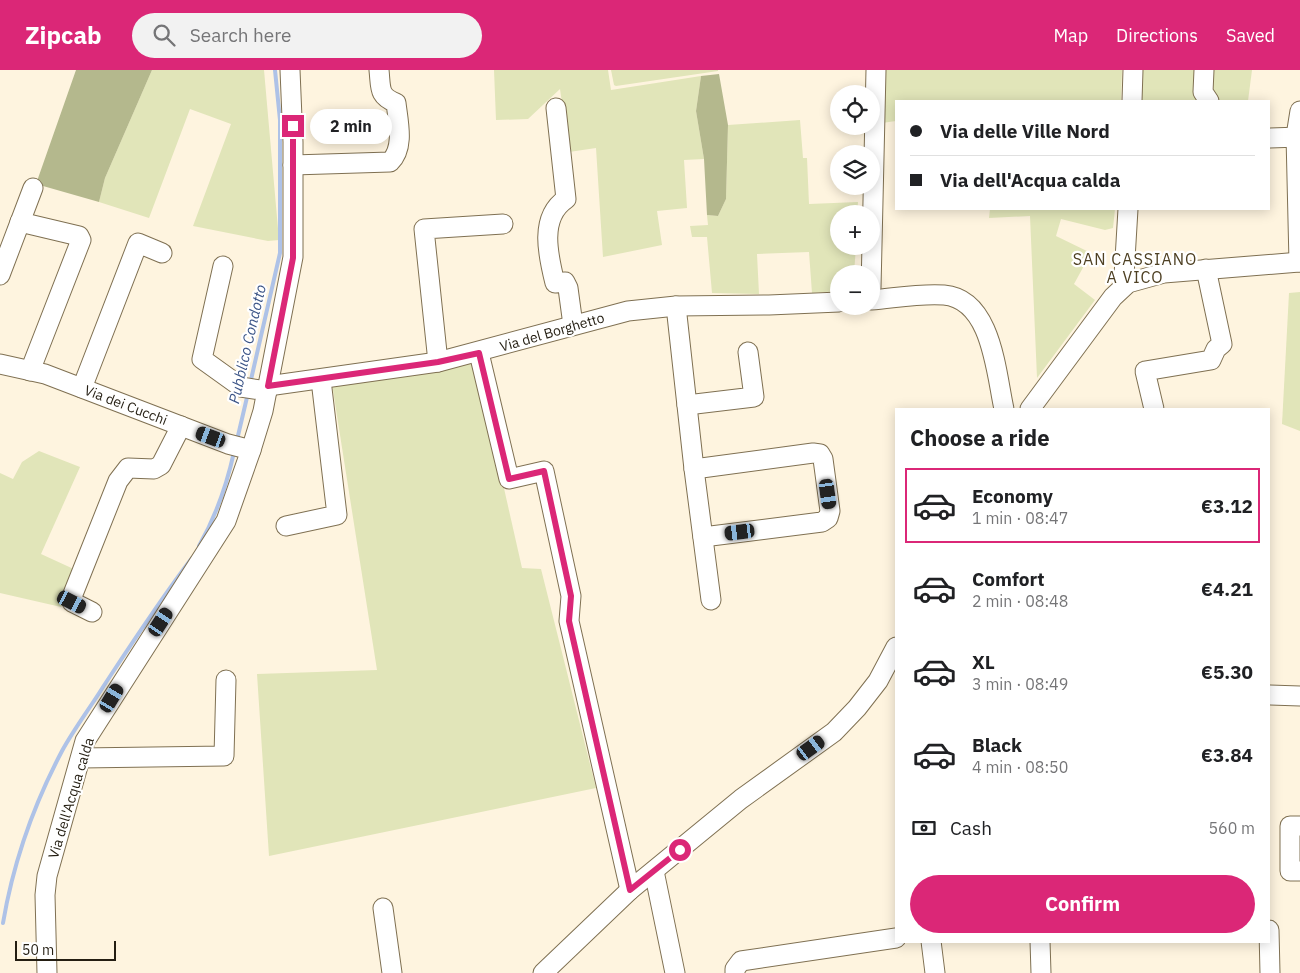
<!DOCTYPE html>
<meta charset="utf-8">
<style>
:root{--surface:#fff;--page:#f2f2f2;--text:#202124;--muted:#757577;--line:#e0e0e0;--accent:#db2777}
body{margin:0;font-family:"IBM Plex Sans",sans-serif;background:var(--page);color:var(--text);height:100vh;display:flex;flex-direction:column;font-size:19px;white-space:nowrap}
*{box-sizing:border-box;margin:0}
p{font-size:16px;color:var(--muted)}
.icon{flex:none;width:28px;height:28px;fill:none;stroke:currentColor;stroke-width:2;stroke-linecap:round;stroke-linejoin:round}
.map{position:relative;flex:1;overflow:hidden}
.panel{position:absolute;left:895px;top:338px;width:375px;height:535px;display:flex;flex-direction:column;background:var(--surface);border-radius:0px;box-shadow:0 2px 12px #0003}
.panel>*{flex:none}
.guide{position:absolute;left:895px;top:30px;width:375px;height:110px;border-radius:0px;box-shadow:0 2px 12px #0003;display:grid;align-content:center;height:110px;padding:0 15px;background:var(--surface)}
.fabs{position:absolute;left:830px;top:15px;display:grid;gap:10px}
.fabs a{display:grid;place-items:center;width:50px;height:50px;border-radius:50%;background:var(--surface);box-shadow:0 2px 12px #0003;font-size:25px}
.scale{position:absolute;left:15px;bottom:12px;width:101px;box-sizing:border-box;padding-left:5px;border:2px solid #241e12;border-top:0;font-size:14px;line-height:18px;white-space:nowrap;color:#241e12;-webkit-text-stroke:4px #fff;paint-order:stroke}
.end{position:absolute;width:22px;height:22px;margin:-11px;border:6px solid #db2777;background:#fff;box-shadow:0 0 0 2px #fff}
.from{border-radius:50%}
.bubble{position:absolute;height:35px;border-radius:18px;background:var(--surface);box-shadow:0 2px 12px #0003;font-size:16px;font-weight:800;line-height:35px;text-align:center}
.car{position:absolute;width:15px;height:30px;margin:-15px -8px;border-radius:6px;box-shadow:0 0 4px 1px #0007;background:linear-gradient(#222 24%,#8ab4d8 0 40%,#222 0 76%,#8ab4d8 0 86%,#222 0)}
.guide b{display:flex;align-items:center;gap:18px;height:48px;font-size:19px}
.guide b+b{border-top:1px solid var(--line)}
.guide i{width:12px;height:12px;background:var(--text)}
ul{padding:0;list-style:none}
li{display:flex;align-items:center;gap:15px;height:75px;margin:0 10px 8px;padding:0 5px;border:2px solid transparent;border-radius:0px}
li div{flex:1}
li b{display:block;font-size:19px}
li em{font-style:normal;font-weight:800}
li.current{border-color:var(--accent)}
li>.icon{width:45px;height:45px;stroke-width:1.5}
h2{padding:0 15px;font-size:22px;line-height:60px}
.pay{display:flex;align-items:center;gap:12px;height:55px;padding:0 15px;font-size:19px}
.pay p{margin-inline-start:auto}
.cta{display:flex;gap:10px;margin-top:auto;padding:10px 15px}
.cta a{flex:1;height:58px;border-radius:30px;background:var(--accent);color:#fff;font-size:20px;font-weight:800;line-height:58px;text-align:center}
header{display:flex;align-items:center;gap:30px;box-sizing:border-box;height:70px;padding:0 25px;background:var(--accent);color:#fff}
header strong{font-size:24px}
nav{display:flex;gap:28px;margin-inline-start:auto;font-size:18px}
.search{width:350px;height:45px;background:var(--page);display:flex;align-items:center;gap:12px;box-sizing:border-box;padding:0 18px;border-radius:28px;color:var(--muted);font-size:19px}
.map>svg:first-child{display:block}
.green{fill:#e1e5b9}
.forest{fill:#b4b88d}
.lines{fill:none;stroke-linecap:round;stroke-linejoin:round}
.stream{stroke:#aec2e7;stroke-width:4}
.minor-casing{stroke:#7f7052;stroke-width:21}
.minor{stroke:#fff;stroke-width:19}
.route{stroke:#db2777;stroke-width:6}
.labels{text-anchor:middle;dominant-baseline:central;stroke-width:4.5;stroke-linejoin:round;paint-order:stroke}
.street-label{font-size:14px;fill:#241e12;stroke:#fff}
.water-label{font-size:15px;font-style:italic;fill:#3c5587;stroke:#fff}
.quarter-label{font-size:16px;letter-spacing:1px;fill:#4e4023;stroke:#fff}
</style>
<header>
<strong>Zipcab</strong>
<div class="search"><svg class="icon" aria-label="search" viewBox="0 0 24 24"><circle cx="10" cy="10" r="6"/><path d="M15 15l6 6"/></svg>Search here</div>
<nav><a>Map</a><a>Directions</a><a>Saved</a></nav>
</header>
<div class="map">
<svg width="1300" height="903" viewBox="0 0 1300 903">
<rect width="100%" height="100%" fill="#fef4df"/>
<g class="green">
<path d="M 152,0 L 264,0 L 279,170 L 268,171 L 193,156 L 231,54 L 190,39 L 149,148 L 99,132 L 105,108 Z"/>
<path d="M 494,0 L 608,0 L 611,20 L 701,6 L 696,41 L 704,89 L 684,90 L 687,138 L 657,141 L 662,175 L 603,187 L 596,78 L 569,82 L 560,19 L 528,49 L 496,50 Z"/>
<path d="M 611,0 L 718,0 L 718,1 L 616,16 L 614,15 Z"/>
<path d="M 882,0 L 1122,0 L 1121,31 L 896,31 L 896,51 L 882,53 Z"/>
<path d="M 1139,0 L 1252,0 L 1248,31 L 1137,31 Z"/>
<path d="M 800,50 L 803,88 L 807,88 L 809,134 L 858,132 L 857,144 L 839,144 L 839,176 L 856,176 L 854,204 L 839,204 L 839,221 L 812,223 L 809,182 L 757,184 L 759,224 L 712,223 L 707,167 L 692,167 L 690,156 L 708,155 L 707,145 L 718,146 L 726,129 L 728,55 Z"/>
<path d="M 990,139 L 1115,139 L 1113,158 L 1105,160 L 1061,149 L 1056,166 L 1091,183 L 1074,214 L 1095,230 L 1037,308 L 1030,146 L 989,148 Z"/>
<path d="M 1300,222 L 1300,361 L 1282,354 L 1289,223 Z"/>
<path d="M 475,290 L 522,498 L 541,499 L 596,718 L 269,786 L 257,604 L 377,600 L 332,314 Z"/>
<path d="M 39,381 L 80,397 L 41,484 L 78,501 L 61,537 L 0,523 L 0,403 L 13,409 L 22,392 Z"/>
</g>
<g class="forest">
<path d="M 76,0 L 152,0 L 105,108 L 99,132 L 36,114 Z"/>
<path d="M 719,4 L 728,55 L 726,129 L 718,146 L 707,145 L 704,89 L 696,41 L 701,6 Z"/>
</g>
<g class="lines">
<g class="stream">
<path d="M 250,314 L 280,183 L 280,50 L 275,0"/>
<path d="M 237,370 L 248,323"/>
<path d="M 199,476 C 216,446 227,414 234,382"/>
<path d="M 3,853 C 13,794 34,734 62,681 C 74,659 90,638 103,617 C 132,573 160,530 192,488"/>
</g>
<g class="minor-casing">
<g id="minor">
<path d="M 1204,0 L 1203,22 L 1209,31"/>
<path d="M 1132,31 L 1133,0"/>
<path d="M 556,38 L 566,129 C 539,147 548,185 555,213 L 565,212 L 568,218 L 573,255"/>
<path d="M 1269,68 L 1300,67"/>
<path d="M 293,95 L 390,92 C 405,78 398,51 396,33 C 378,26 381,18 379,0"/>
<path d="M 20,152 L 79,166 L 81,170 L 30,301"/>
<path d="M 1299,192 L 1296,66 L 1300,41"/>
<path d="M 223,196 L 202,289 L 241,317 L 267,321"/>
<path d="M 0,205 L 33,118"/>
<path d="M 1128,213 L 1124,206 L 1128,139"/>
<path d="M 871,218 L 876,0"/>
<path d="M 871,230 C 895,228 921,223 944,225 C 992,229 996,303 1004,339"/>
<path d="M 676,236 L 694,399 L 711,530"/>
<path d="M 479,283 L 509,409 L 544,401 L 571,526 L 569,551 L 630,820"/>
<path d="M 438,292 L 424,159 L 503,154"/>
<path d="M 0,294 L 45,304 L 228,374 L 251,380"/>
<path d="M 268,316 L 438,292 L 628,241 L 676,236 L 769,235 L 839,232"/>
<path d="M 82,318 L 138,173 L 162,183"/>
<path d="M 687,335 L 754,327 L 748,282"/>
<path d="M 1030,339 L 1113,227 L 1128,213 L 1164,203 L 1300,192"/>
<path d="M 1154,339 L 1145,301 L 1211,290 L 1216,279 L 1222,274 L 1206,199"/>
<path d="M 694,399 L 813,383 L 820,384 L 823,389 L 830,441 L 828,448 L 822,452 L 703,467"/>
<path d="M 286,456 L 337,445 L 321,310"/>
<path d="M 92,542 L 72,532 L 71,529 L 118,411 L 128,398 L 154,399 L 161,395 L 181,356"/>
<path d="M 1269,625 L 1300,626"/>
<path d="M 81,688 L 224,686 L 226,610"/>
<path d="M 1300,756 L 1290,756 L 1290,801 L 1300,801"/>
<path d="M 654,801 L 675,903"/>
<path d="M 383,838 L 392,903"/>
<path d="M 1269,860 L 1270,903"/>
<path d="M 931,871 L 935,903"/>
<path d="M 1040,871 L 1041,903"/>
<path d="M 47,903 L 45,825 L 47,806 L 85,671 L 226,451 L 251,380 L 263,341 L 293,187 L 293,72 L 290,0"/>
<path d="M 543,903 L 630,820 L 741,729 L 834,662 L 857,638 L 878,611 L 896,577"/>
<path d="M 735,903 L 735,899 L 741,891 L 896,868"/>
</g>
</g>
<use href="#minor" class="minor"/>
</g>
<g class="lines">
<path class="route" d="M 293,56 L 293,188 L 268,316 L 438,292 L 479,283 L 509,409 L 544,401 L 571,526 L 569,551 L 630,820 L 680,780"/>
</g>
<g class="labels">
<g class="street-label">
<text transform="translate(552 262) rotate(-16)">Via del Borghetto</text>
<text transform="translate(126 335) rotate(21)">Via dei Cucchi</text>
<text transform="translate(71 728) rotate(-73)">Via dell'Acqua calda</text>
</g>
<g class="water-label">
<text transform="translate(247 274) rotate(-77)">Pubblico Condotto</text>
</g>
<g class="quarter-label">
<text x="1135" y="189">SAN CASSIANO<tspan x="1135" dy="18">A VICO</tspan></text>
</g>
</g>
</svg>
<div class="fabs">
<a><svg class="icon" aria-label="locate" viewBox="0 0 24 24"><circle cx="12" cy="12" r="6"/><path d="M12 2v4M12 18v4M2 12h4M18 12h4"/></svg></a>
<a><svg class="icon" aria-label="layers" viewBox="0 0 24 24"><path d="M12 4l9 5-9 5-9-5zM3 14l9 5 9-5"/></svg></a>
<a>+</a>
<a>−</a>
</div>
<div class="scale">50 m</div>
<i class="end from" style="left:680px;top:780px"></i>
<i class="end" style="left:293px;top:56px"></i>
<div class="bubble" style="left:310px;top:39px;width:82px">2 min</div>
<i class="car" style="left:211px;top:367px;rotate:290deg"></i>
<i class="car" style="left:828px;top:424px;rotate:172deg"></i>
<i class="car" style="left:740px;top:462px;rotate:263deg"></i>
<i class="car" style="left:72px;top:532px;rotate:117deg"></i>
<i class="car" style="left:161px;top:552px;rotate:33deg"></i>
<i class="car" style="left:112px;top:628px;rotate:31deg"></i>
<i class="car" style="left:811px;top:678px;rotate:54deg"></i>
<div class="guide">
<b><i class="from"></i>Via delle Ville Nord</b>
<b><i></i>Via dell'Acqua calda</b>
</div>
<section class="panel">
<h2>Choose a ride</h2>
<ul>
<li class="current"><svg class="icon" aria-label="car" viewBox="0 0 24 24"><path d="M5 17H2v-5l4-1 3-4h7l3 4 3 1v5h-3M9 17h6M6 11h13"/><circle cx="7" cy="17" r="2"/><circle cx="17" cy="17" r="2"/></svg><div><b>Economy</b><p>1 min · 08:47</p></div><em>€3.12</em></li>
<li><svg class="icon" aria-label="car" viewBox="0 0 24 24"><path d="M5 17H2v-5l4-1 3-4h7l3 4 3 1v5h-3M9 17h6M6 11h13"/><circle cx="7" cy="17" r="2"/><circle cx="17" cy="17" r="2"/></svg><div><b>Comfort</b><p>2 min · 08:48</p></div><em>€4.21</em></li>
<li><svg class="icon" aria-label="car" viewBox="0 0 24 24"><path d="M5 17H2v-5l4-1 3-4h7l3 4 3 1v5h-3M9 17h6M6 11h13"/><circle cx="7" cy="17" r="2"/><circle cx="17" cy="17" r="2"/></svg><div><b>XL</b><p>3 min · 08:49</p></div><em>€5.30</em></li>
<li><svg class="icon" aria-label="car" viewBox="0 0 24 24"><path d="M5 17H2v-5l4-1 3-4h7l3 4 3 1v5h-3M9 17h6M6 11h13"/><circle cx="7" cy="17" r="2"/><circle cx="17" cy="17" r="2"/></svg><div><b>Black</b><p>4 min · 08:50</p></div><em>€3.84</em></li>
</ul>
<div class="pay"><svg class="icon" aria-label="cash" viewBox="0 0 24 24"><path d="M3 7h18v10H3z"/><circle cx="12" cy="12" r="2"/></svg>Cash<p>560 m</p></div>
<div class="cta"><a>Confirm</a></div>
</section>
</div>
